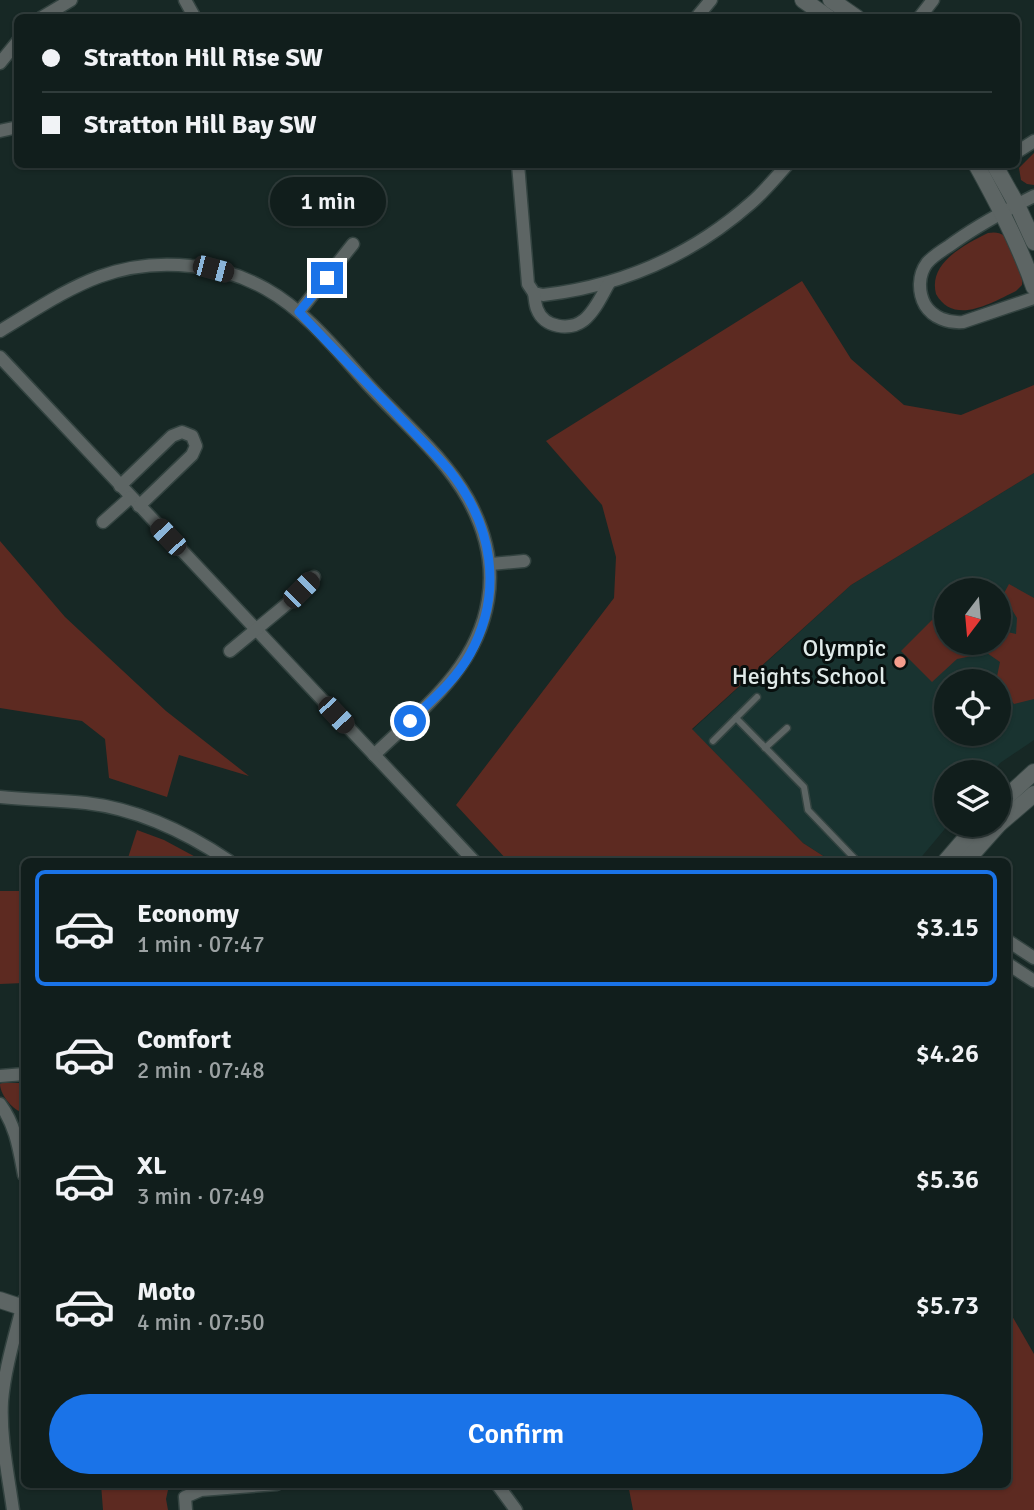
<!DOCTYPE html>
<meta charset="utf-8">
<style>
:root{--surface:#111e1c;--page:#1a2725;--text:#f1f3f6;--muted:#9ca2a3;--line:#303c3b;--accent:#1a73e8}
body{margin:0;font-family:Signika,sans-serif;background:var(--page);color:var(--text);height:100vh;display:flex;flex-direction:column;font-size:26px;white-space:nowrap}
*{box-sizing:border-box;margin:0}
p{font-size:23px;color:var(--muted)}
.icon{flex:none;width:38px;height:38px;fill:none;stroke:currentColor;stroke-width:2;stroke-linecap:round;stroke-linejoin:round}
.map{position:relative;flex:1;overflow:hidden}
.details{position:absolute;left:21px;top:858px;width:990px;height:630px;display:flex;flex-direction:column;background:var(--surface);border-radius:10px;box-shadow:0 2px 5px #0004,0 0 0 2px var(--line)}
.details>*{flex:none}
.top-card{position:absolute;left:14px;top:14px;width:1006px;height:154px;border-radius:10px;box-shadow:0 2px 5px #0004,0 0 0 2px var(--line);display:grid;align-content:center;height:154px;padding:0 28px;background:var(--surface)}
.needle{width:46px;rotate:196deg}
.controls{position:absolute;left:934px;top:578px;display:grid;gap:14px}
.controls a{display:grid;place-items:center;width:77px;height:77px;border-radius:50%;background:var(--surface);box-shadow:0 2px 5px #0004,0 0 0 2px var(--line);font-size:35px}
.end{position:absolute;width:32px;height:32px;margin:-16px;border:9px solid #1a73e8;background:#fff;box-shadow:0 0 0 4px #fff}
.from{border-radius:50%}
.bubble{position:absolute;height:49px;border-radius:24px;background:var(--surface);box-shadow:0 2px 5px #0004,0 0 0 2px var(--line);font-size:23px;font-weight:600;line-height:49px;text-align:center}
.car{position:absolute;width:21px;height:42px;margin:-21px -10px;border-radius:9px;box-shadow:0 0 5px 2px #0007;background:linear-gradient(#222 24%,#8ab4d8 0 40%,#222 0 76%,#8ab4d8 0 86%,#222 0)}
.top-card b{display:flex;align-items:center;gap:24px;height:66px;font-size:26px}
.top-card b+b{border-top:2px solid var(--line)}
.top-card i{width:18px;height:18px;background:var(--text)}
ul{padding:12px 0 0;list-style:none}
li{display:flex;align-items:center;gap:21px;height:116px;margin:0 14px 10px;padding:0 14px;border:4px solid transparent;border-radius:10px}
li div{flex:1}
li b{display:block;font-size:26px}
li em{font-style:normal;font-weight:600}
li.current{border-color:var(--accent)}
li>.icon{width:63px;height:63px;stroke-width:1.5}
.cta{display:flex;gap:14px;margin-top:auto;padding:14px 28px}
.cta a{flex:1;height:80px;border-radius:42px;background:var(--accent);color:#fff;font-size:28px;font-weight:600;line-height:80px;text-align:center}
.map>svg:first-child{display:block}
.built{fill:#193330;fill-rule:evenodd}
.green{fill:#5d2a21}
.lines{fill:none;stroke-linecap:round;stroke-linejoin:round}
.service-casing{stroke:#334340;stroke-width:9}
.minor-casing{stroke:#334340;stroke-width:15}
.tertiary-casing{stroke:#334340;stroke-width:18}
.service{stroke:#5d6564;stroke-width:6}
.minor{stroke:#5d6564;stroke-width:12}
.tertiary{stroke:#5d6564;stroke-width:16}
.route{stroke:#1a73e8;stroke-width:9}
.poi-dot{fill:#f49d8c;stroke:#080f0e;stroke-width:2.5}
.labels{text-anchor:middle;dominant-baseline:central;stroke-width:6;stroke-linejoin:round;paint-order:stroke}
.poi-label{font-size:24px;fill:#e0eae9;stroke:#080f0e;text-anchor:end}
</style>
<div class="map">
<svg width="1034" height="1510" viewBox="0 0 1034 1510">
<rect width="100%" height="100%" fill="#172825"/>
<path class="built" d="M 1034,473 L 1034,740 L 1000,763 L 993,772 L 947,772 L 947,824 L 949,824 L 918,861 L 831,861 L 803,843 L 692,730 L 851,585 ZM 947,590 L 999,590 L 999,642 L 947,642 ZM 947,681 L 999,681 L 999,733 L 947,733 Z"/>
<g class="green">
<path d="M 1034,153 L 1034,185 L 1027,184 L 1021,180 L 1019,168 Z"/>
<path d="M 988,233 C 994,232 999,232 1005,236 C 1012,242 1024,276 1022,285 L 1016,291 C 991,303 954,326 936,294 C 928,263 964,245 988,233 Z"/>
<path d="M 802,281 L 851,359 L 904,405 L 961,415 L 1034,385 L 1034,473 L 851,585 L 692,729 L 803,843 L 831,861 L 508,861 L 456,805 L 614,598 L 616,557 L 602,505 L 546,441 Z"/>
<path d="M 0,541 L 65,617 L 166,711 L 249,776 L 179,755 L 167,797 L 109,778 L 105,739 L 82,721 L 0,708 Z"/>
<path d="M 1009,584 L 1034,598 L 1034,699 L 1014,704 L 999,685 L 999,681 L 996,681 L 1000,662 L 987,653 L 957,659 L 932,682 L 901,651 L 947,605 L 947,642 L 999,642 L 999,630 L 1016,634 L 1017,618 L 1003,595 Z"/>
<path d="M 137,830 L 164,840 L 203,861 L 127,861 Z"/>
<path d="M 0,891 L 24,891 L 24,983 L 0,984 Z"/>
<path d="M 2,1083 L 24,1083 L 23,1109 L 19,1111 C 10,1107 0,1093 0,1084 Z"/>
<path d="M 1008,1309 L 1034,1354 L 1034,1510 L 633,1510 L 628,1484 L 1008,1484 Z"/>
<path d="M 101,1484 L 159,1484 L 168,1490 L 166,1499 L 168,1510 L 103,1510 Z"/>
</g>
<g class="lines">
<g class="service-casing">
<g id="service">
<path d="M 736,718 L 757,697"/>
<path d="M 713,741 L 736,718 L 804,787 L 808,810 L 857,861"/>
<path d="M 765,748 L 787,728"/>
</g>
</g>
<g class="minor-casing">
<g id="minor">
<path d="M 185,0 L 195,18"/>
<path d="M 41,18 L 71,0"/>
<path d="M 696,18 L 711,0"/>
<path d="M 919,18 L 933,0"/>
<path d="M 0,63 L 18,41"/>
<path d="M 0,131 L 18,127"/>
<path d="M 1017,152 L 1034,141"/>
<path d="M 518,164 L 528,284 L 534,293 L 543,295 C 621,286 692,255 751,203 C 764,192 776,177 788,164"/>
<path d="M 1034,196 C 1004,211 976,226 949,246 C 941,251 933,256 927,263 C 918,275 918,292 925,305 C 933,318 948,323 963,322 L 1034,298"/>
<path d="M 534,293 C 535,298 535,304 537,309 C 544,328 570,331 584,320 C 595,311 602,295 609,283"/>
<path d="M 299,312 L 353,244"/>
<path d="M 0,331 C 65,292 110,257 191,266 C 217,268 243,276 266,289 C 309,313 341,356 374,391 C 406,425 445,458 468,499 C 485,530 494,565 488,600 C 477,669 421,710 374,755"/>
<path d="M 0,357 L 474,861"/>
<path d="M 120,486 L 172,436 L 182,432 L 192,436 L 196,446 L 192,455 L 139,506"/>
<path d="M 103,522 L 131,497"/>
<path d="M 491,564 L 524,561"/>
<path d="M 230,651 L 288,603 L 314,577"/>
<path d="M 0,797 C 29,800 57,800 86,803 C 138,809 186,832 229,861"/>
<path d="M 1008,941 L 1034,958"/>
<path d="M 1008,964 L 1034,981"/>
<path d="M 0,1076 L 24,1074"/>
<path d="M 0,1104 C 16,1126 19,1149 24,1175"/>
<path d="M 497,1484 L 516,1510"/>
<path d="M 13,1510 C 8,1474 0,1437 2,1401 C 5,1366 16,1333 24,1300"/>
<path d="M 186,1510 L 185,1497 L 201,1490 L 277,1484"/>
</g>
</g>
<g class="tertiary-casing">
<g id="tertiary">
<path d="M 803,0 L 829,18"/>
<path d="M 831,0 L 857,18"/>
<path d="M 976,164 C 998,204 1019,244 1034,287"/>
<path d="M 994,164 L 1017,205 L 1034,242"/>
<path d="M 999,804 L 1034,772"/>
<path d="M 999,824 L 1034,794"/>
<path d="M 946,861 L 978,824"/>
<path d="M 966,861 L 999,824"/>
<path d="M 0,1300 L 24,1308"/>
</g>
</g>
<use href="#service" class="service"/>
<use href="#minor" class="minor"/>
<use href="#tertiary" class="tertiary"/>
</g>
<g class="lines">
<path class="route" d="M 327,278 L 299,312 C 329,344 360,376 391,408 C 410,429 431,449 449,470 C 493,525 504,592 470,654 C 455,681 432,700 410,721"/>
</g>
<circle class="poi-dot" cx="900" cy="662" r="7"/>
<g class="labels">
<g class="poi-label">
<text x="886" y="648">Olympic<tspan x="886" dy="28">Heights School</tspan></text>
</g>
</g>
</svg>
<div class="controls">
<a><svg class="needle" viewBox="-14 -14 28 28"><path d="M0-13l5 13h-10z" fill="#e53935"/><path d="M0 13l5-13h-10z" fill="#9ca2a3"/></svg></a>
<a><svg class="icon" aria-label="locate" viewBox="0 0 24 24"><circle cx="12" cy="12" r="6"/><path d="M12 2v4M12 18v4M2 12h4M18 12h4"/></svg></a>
<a><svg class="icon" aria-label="layers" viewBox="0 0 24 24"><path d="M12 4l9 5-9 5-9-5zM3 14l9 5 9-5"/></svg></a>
</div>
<i class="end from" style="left:410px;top:721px"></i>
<i class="end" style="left:327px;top:278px"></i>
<div class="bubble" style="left:270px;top:177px;width:116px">1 min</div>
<i class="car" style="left:213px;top:269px;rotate:105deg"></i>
<i class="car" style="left:168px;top:537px;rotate:317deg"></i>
<i class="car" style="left:301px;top:590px;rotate:45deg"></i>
<i class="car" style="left:336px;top:715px;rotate:137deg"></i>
<div class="top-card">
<b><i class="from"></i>Stratton Hill Rise SW</b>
<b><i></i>Stratton Hill Bay SW</b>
</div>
<section class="details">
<ul>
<li class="current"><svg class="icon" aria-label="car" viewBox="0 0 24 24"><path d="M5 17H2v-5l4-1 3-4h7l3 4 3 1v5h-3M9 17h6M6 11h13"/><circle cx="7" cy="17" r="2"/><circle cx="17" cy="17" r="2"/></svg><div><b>Economy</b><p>1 min · 07:47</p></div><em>$3.15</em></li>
<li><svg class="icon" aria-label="car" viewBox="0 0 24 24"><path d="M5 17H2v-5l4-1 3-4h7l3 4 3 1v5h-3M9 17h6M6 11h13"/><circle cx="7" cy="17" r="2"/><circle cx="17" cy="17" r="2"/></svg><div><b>Comfort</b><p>2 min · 07:48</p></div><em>$4.26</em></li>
<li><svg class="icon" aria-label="car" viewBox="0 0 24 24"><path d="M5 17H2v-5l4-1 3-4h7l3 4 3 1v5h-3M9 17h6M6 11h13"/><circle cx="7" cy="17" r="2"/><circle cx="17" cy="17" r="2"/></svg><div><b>XL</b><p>3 min · 07:49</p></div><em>$5.36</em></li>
<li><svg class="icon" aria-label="car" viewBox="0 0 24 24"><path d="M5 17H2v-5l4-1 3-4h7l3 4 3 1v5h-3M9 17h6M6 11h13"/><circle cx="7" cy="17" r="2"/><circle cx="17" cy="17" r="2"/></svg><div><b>Moto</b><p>4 min · 07:50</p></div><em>$5.73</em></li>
</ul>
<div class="cta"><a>Confirm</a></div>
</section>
</div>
